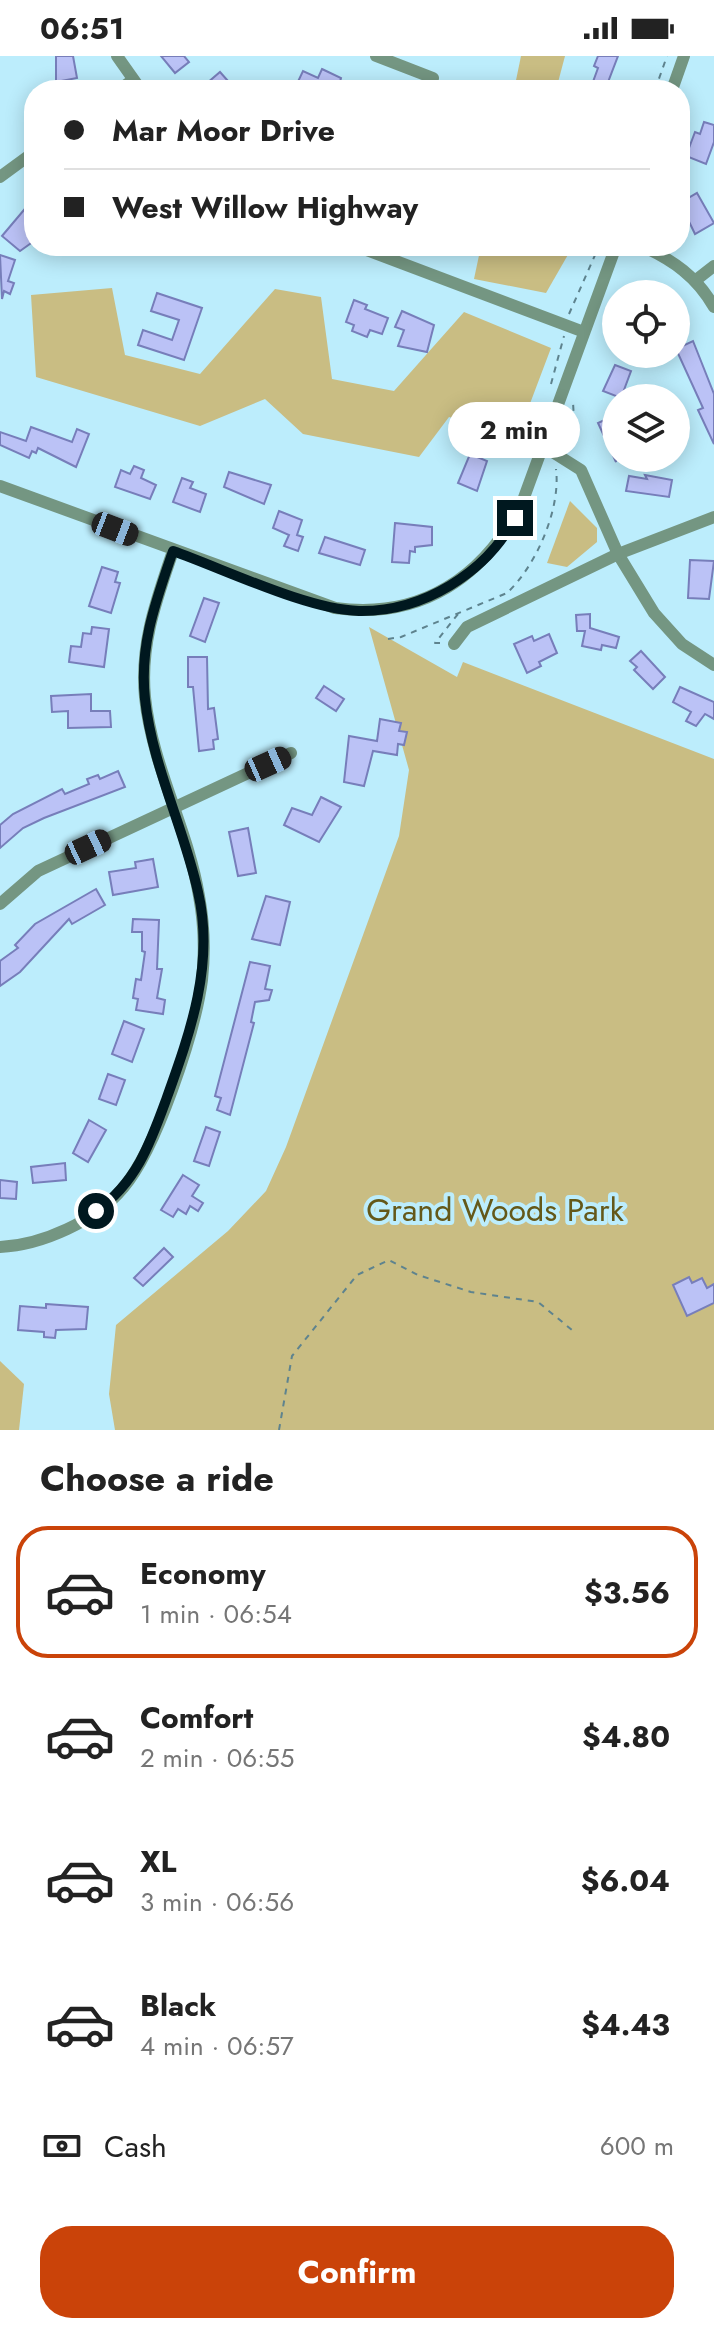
<!DOCTYPE html>
<meta charset="utf-8">
<style>
:root{--surface:#fff;--page:#f6f6f6;--text:#222;--muted:#767676;--line:#e0e0e0;--accent:#ca4309}
body{margin:0;font-family:Jost,sans-serif;background:var(--page);color:var(--text);height:100vh;display:flex;flex-direction:column;font-size:30px;white-space:nowrap}
*{box-sizing:border-box;margin:0}
p{font-size:26px;color:var(--muted)}
.icon{flex:none;width:44px;height:44px;fill:none;stroke:currentColor;stroke-width:2;stroke-linecap:round;stroke-linejoin:round}
.map{position:relative;height:1374px;overflow:hidden}
.panel{display:flex;flex-direction:column;background:var(--surface);flex:1}
.panel>*{flex:none}
.hud{position:absolute;left:24px;top:24px;width:666px;height:176px;border-radius:32px;box-shadow:0 4px 20px #0003;display:grid;align-content:center;height:176px;padding:0 40px;background:var(--surface)}
.tools{position:absolute;left:602px;top:224px;display:grid;gap:16px}
.tools a{display:grid;place-items:center;width:88px;height:88px;border-radius:50%;background:var(--surface);box-shadow:0 4px 20px #0003;font-size:40px}
.end{position:absolute;width:36px;height:36px;margin:-18px;border:10px solid #00181f;background:#fff;box-shadow:0 0 0 4px #fff}
.from{border-radius:50%}
.bubble{position:absolute;height:56px;border-radius:28px;background:var(--surface);box-shadow:0 4px 20px #0003;font-size:26px;font-weight:700;line-height:56px;text-align:center}
.car{position:absolute;width:24px;height:48px;margin:-24px -12px;border-radius:10px;box-shadow:0 0 6px 2px #0007;background:linear-gradient(#222 24%,#8ab4d8 0 40%,#222 0 76%,#8ab4d8 0 86%,#222 0)}
.hud b{display:flex;align-items:center;gap:28px;height:76px;font-size:30px}
.hud b+b{border-top:2px solid var(--line)}
.hud i{width:20px;height:20px;background:var(--text)}
ul{padding:0;list-style:none}
li{display:flex;align-items:center;gap:24px;height:132px;margin:0 16px 12px;padding:0 24px;border:4px solid transparent;border-radius:32px}
li div{flex:1}
li b{display:block;font-size:30px}
li em{font-style:normal;font-weight:700}
li.on{border-color:var(--accent)}
li>.icon{width:72px;height:72px;stroke-width:1.5}
h2{padding:0 40px;font-size:36px;line-height:96px}
.pay{display:flex;align-items:center;gap:20px;height:88px;padding:0 40px;font-size:30px}
.pay p{margin-inline-start:auto}
.action{display:flex;gap:16px;margin-top:auto;padding:16px 40px}
.action a{flex:1;height:92px;border-radius:32px;background:var(--accent);color:#fff;font-size:32px;font-weight:700;line-height:92px;text-align:center}
.status{display:flex;justify-content:space-between;align-items:center;height:56px;padding:0 40px;background:var(--surface);direction:ltr}
.status svg{height:22px;fill:currentColor}
.map>svg:first-child{display:block}
.green{fill:#c9bd83}
.building{fill:#bbc2f6;stroke:#777eba;stroke-width:2}
.lines{fill:none;stroke-linecap:round;stroke-linejoin:round}
.path{stroke:#5e838e;stroke-width:2;stroke-dasharray:6 6;stroke-linecap:butt}
.minor{stroke:#749682;stroke-width:12}
.route{stroke:#00181f;stroke-width:10}
.labels{text-anchor:middle;dominant-baseline:central;stroke-width:8;stroke-linejoin:round;paint-order:stroke}
.park-label{font-size:32px;fill:#645819;stroke:#bcedfc}
</style>
<div class="status"><b>06:51</b><svg viewBox="0 0 49 12"><path d="M0 12V9h3v3zM5 12V6h3v6zM10 12V3h3v9zM15 12V0h3v12zM26 1h20v11H26zM47 4h2v5h-2z"/></svg></div>
<div class="map">
<svg width="714" height="1374" viewBox="0 0 714 1374">
<rect width="100%" height="100%" fill="#bcedfc"/>
<g class="green">
<path d="M 521,0 L 565,0 L 556,34 L 514,34 Z"/>
<path d="M 481,190 L 573,190 L 546,237 L 474,223 Z"/>
<path d="M 112,232 L 125,299 L 200,318 L 275,233 L 321,241 L 332,323 L 394,335 L 464,256 L 551,292 L 517,382 L 449,361 L 419,401 L 303,378 L 265,343 L 200,370 L 36,321 L 31,239 Z"/>
<path d="M 570,445 L 597,472 L 597,486 L 567,511 L 547,507 Z"/>
<path d="M 369,571 L 457,621 L 463,606 L 714,703 L 714,1374 L 115,1374 L 109,1338 L 116,1269 L 228,1175 L 266,1135 L 286,1091 L 399,780 L 409,714 Z"/>
<path d="M 0,1305 L 24,1328 L 19,1374 L 0,1374 Z"/>
</g>
<g class="building">
<path d="M 56,0 L 73,0 L 77,22 L 56,26 Z"/>
<path d="M 161,0 L 184,0 L 189,6 L 175,17 Z"/>
<path d="M 598,0 L 618,0 L 605,34 L 590,34 L 598,12 L 594,10 Z"/>
<path d="M 322,13 L 341,22 L 340,26 L 358,34 L 294,34 L 303,15 L 318,22 Z"/>
<path d="M 220,16 L 236,34 L 199,34 Z"/>
<path d="M 704,66 L 714,69 L 714,86 L 706,108 L 686,100 L 695,76 L 700,78 Z"/>
<path d="M 697,137 L 714,167 L 695,178 L 680,147 Z"/>
<path d="M 34,142 L 34,185 L 20,195 L 2,180 Z"/>
<path d="M 0,199 L 15,204 L 8,225 L 14,227 L 10,238 L 4,235 L 2,243 Z"/>
<path d="M 157,237 L 202,252 L 184,304 L 138,289 L 143,274 L 172,284 L 179,264 L 151,255 Z"/>
<path d="M 354,244 L 367,249 L 365,253 L 388,262 L 382,278 L 370,274 L 367,281 L 352,275 L 354,269 L 346,266 Z"/>
<path d="M 402,255 L 434,269 L 427,296 L 398,290 L 404,274 L 395,271 Z"/>
<path d="M 693,285 L 714,338 L 714,388 L 698,354 L 703,352 L 676,293 Z"/>
<path d="M 615,309 L 631,315 L 621,342 L 603,335 Z"/>
<path d="M 613,360 L 616,366 L 616,406 L 598,367 Z"/>
<path d="M 31,371 L 72,386 L 77,373 L 89,378 L 76,411 L 38,392 L 36,397 L 32,395 L 29,402 L 0,389 L 0,376 L 26,385 Z"/>
<path d="M 470,398 L 487,405 L 477,435 L 458,427 Z"/>
<path d="M 134,410 L 144,414 L 141,422 L 156,429 L 150,443 L 115,431 L 121,414 L 130,418 Z"/>
<path d="M 229,416 L 271,429 L 264,448 L 224,431 Z"/>
<path d="M 645,419 L 672,424 L 669,441 L 626,435 L 629,420 L 647,423 Z"/>
<path d="M 182,422 L 193,426 L 190,432 L 206,438 L 200,456 L 173,446 Z"/>
<path d="M 279,455 L 302,464 L 297,479 L 303,481 L 298,495 L 284,490 L 289,479 L 273,472 Z"/>
<path d="M 395,467 L 432,471 L 432,489 L 415,491 L 415,496 L 410,495 L 409,507 L 392,506 Z"/>
<path d="M 325,481 L 365,494 L 360,509 L 319,497 Z"/>
<path d="M 690,504 L 714,505 L 709,543 L 688,542 Z"/>
<path d="M 102,511 L 118,516 L 115,526 L 120,527 L 111,557 L 89,550 Z"/>
<path d="M 204,542 L 219,547 L 205,586 L 190,580 Z"/>
<path d="M 590,558 L 590,572 L 619,581 L 616,592 L 602,589 L 601,594 L 582,590 L 585,575 L 577,575 L 576,559 Z"/>
<path d="M 92,571 L 109,573 L 104,611 L 69,606 L 71,590 L 81,591 L 83,577 L 91,578 Z"/>
<path d="M 549,578 L 557,597 L 539,606 L 541,610 L 527,617 L 514,588 L 532,580 L 534,585 Z"/>
<path d="M 641,595 L 665,621 L 653,633 L 634,614 L 637,611 L 630,605 Z"/>
<path d="M 188,601 L 207,601 L 208,653 L 214,652 L 218,683 L 213,684 L 214,693 L 199,695 L 193,631 L 188,631 Z"/>
<path d="M 324,630 L 344,643 L 336,655 L 316,642 Z"/>
<path d="M 680,631 L 714,646 L 714,663 L 705,658 L 696,670 L 686,665 L 691,656 L 673,646 Z"/>
<path d="M 91,638 L 91,655 L 110,655 L 111,671 L 68,672 L 68,655 L 52,656 L 51,640 Z"/>
<path d="M 380,663 L 401,667 L 399,675 L 407,676 L 404,689 L 398,688 L 397,699 L 373,695 L 364,730 L 344,726 L 349,680 L 377,685 Z"/>
<path d="M 118,715 L 125,731 L 44,762 L 23,772 L 0,792 L 0,769 L 13,758 L 62,733 L 65,738 L 89,728 L 87,723 L 98,719 L 100,723 Z"/>
<path d="M 321,741 L 341,751 L 319,786 L 284,769 L 292,752 L 312,759 Z"/>
<path d="M 248,772 L 256,817 L 238,820 L 229,776 Z"/>
<path d="M 153,803 L 158,831 L 113,839 L 109,816 L 136,812 L 135,806 Z"/>
<path d="M 96,833 L 105,849 L 72,868 L 69,863 L 20,916 L 0,930 L 0,905 L 18,892 L 15,889 L 35,868 Z"/>
<path d="M 266,840 L 290,846 L 280,889 L 252,883 Z"/>
<path d="M 133,863 L 159,864 L 157,913 L 162,913 L 157,942 L 165,944 L 163,958 L 136,954 L 138,943 L 133,942 L 136,923 L 141,924 L 145,896 L 142,895 L 142,876 L 132,876 Z"/>
<path d="M 250,906 L 270,910 L 265,933 L 272,934 L 269,944 L 255,946 L 251,966 L 254,967 L 230,1059 L 217,1054 L 221,1042 L 215,1040 Z"/>
<path d="M 124,965 L 144,973 L 132,1006 L 112,998 Z"/>
<path d="M 108,1018 L 125,1024 L 116,1049 L 99,1043 Z"/>
<path d="M 89,1064 L 106,1074 L 88,1106 L 73,1097 Z"/>
<path d="M 206,1071 L 220,1076 L 209,1110 L 194,1105 Z"/>
<path d="M 65,1107 L 66,1124 L 33,1127 L 31,1111 Z"/>
<path d="M 183,1119 L 199,1129 L 192,1140 L 203,1147 L 198,1155 L 190,1150 L 186,1158 L 178,1153 L 173,1161 L 161,1154 Z"/>
<path d="M 0,1124 L 17,1126 L 16,1143 L 0,1142 Z"/>
<path d="M 164,1192 L 173,1201 L 143,1230 L 134,1222 Z"/>
<path d="M 689,1221 L 692,1227 L 702,1222 L 707,1232 L 714,1228 L 714,1247 L 687,1260 L 673,1229 Z"/>
<path d="M 46,1248 L 88,1251 L 86,1273 L 56,1274 L 55,1282 L 44,1281 L 44,1276 L 18,1274 L 20,1250 L 46,1252 Z"/>
</g>
<g class="lines">
<g class="path">
<path d="M 655,34 L 667,0"/>
<path d="M 569,258 L 599,190"/>
<path d="M 551,328 L 564,280"/>
<path d="M 562,388 L 574,364 L 573,346"/>
<path d="M 388,583 L 401,581 L 507,537 C 536,510 561,453 556,413"/>
<path d="M 440,587 L 435,587 L 458,558"/>
<path d="M 279,1374 L 292,1300 L 357,1219 L 389,1204 L 418,1219 L 471,1236 L 538,1246 L 572,1274"/>
</g>
<g class="minor">
<path d="M 117,0 L 141,34"/>
<path d="M 376,0 L 433,22 L 429,34"/>
<path d="M 119,34 L 133,24"/>
<path d="M 672,34 L 684,0"/>
<path d="M 0,121 L 34,96"/>
<path d="M 356,190 L 584,276"/>
<path d="M 642,190 C 673,204 697,221 714,251"/>
<path d="M 696,224 L 714,210"/>
<path d="M 543,390 L 581,414 L 618,498 L 654,557 L 682,588 L 714,609"/>
<path d="M 0,430 L 335,552 C 421,564 484,521 522,447 L 616,190"/>
<path d="M 454,588 L 467,571 L 618,498 L 714,461"/>
<path d="M 0,848 L 38,815 L 291,697"/>
<path d="M 0,1191 C 42,1189 96,1165 123,1132 C 156,1094 195,976 202,924 C 205,897 204,867 199,840 C 188,773 152,710 145,641 C 140,588 156,545 173,495"/>
</g>
</g>
<g class="lines">
<path class="route" d="M 96,1155 C 136,1127 150,1088 166,1044 C 190,977 215,908 198,836 C 184,772 152,709 145,643 C 139,589 156,545 173,495 C 224,513 308,554 359,555 C 423,556 486,517 515,462"/>
</g>
<g class="labels">
<g class="park-label">
<text x="495" y="1154">Grand Woods Park</text>
</g>
</g>
</svg>
<div class="tools">
<a><svg class="icon" aria-label="locate" viewBox="0 0 24 24"><circle cx="12" cy="12" r="6"/><path d="M12 2v4M12 18v4M2 12h4M18 12h4"/></svg></a>
<a><svg class="icon" aria-label="layers" viewBox="0 0 24 24"><path d="M12 4l9 5-9 5-9-5zM3 14l9 5 9-5"/></svg></a>
</div>
<i class="end from" style="left:96px;top:1155px"></i>
<i class="end" style="left:515px;top:462px"></i>
<div class="bubble" style="left:448px;top:346px;width:132px">2 min</div>
<i class="car" style="left:115px;top:473px;rotate:111deg"></i>
<i class="car" style="left:268px;top:708px;rotate:66deg"></i>
<i class="car" style="left:88px;top:791px;rotate:65deg"></i>
<div class="hud">
<b><i class="from"></i>Mar Moor Drive</b>
<b><i></i>West Willow Highway</b>
</div>
</div>
<section class="panel">
<h2>Choose a ride</h2>
<ul>
<li class="on"><svg class="icon" aria-label="car" viewBox="0 0 24 24"><path d="M5 17H2v-5l4-1 3-4h7l3 4 3 1v5h-3M9 17h6M6 11h13"/><circle cx="7" cy="17" r="2"/><circle cx="17" cy="17" r="2"/></svg><div><b>Economy</b><p>1 min · 06:54</p></div><em>$3.56</em></li>
<li><svg class="icon" aria-label="car" viewBox="0 0 24 24"><path d="M5 17H2v-5l4-1 3-4h7l3 4 3 1v5h-3M9 17h6M6 11h13"/><circle cx="7" cy="17" r="2"/><circle cx="17" cy="17" r="2"/></svg><div><b>Comfort</b><p>2 min · 06:55</p></div><em>$4.80</em></li>
<li><svg class="icon" aria-label="car" viewBox="0 0 24 24"><path d="M5 17H2v-5l4-1 3-4h7l3 4 3 1v5h-3M9 17h6M6 11h13"/><circle cx="7" cy="17" r="2"/><circle cx="17" cy="17" r="2"/></svg><div><b>XL</b><p>3 min · 06:56</p></div><em>$6.04</em></li>
<li><svg class="icon" aria-label="car" viewBox="0 0 24 24"><path d="M5 17H2v-5l4-1 3-4h7l3 4 3 1v5h-3M9 17h6M6 11h13"/><circle cx="7" cy="17" r="2"/><circle cx="17" cy="17" r="2"/></svg><div><b>Black</b><p>4 min · 06:57</p></div><em>$4.43</em></li>
</ul>
<div class="pay"><svg class="icon" aria-label="cash" viewBox="0 0 24 24"><path d="M3 7h18v10H3z"/><circle cx="12" cy="12" r="2"/></svg>Cash<p>600 m</p></div>
<div class="action"><a>Confirm</a></div>
</section>
